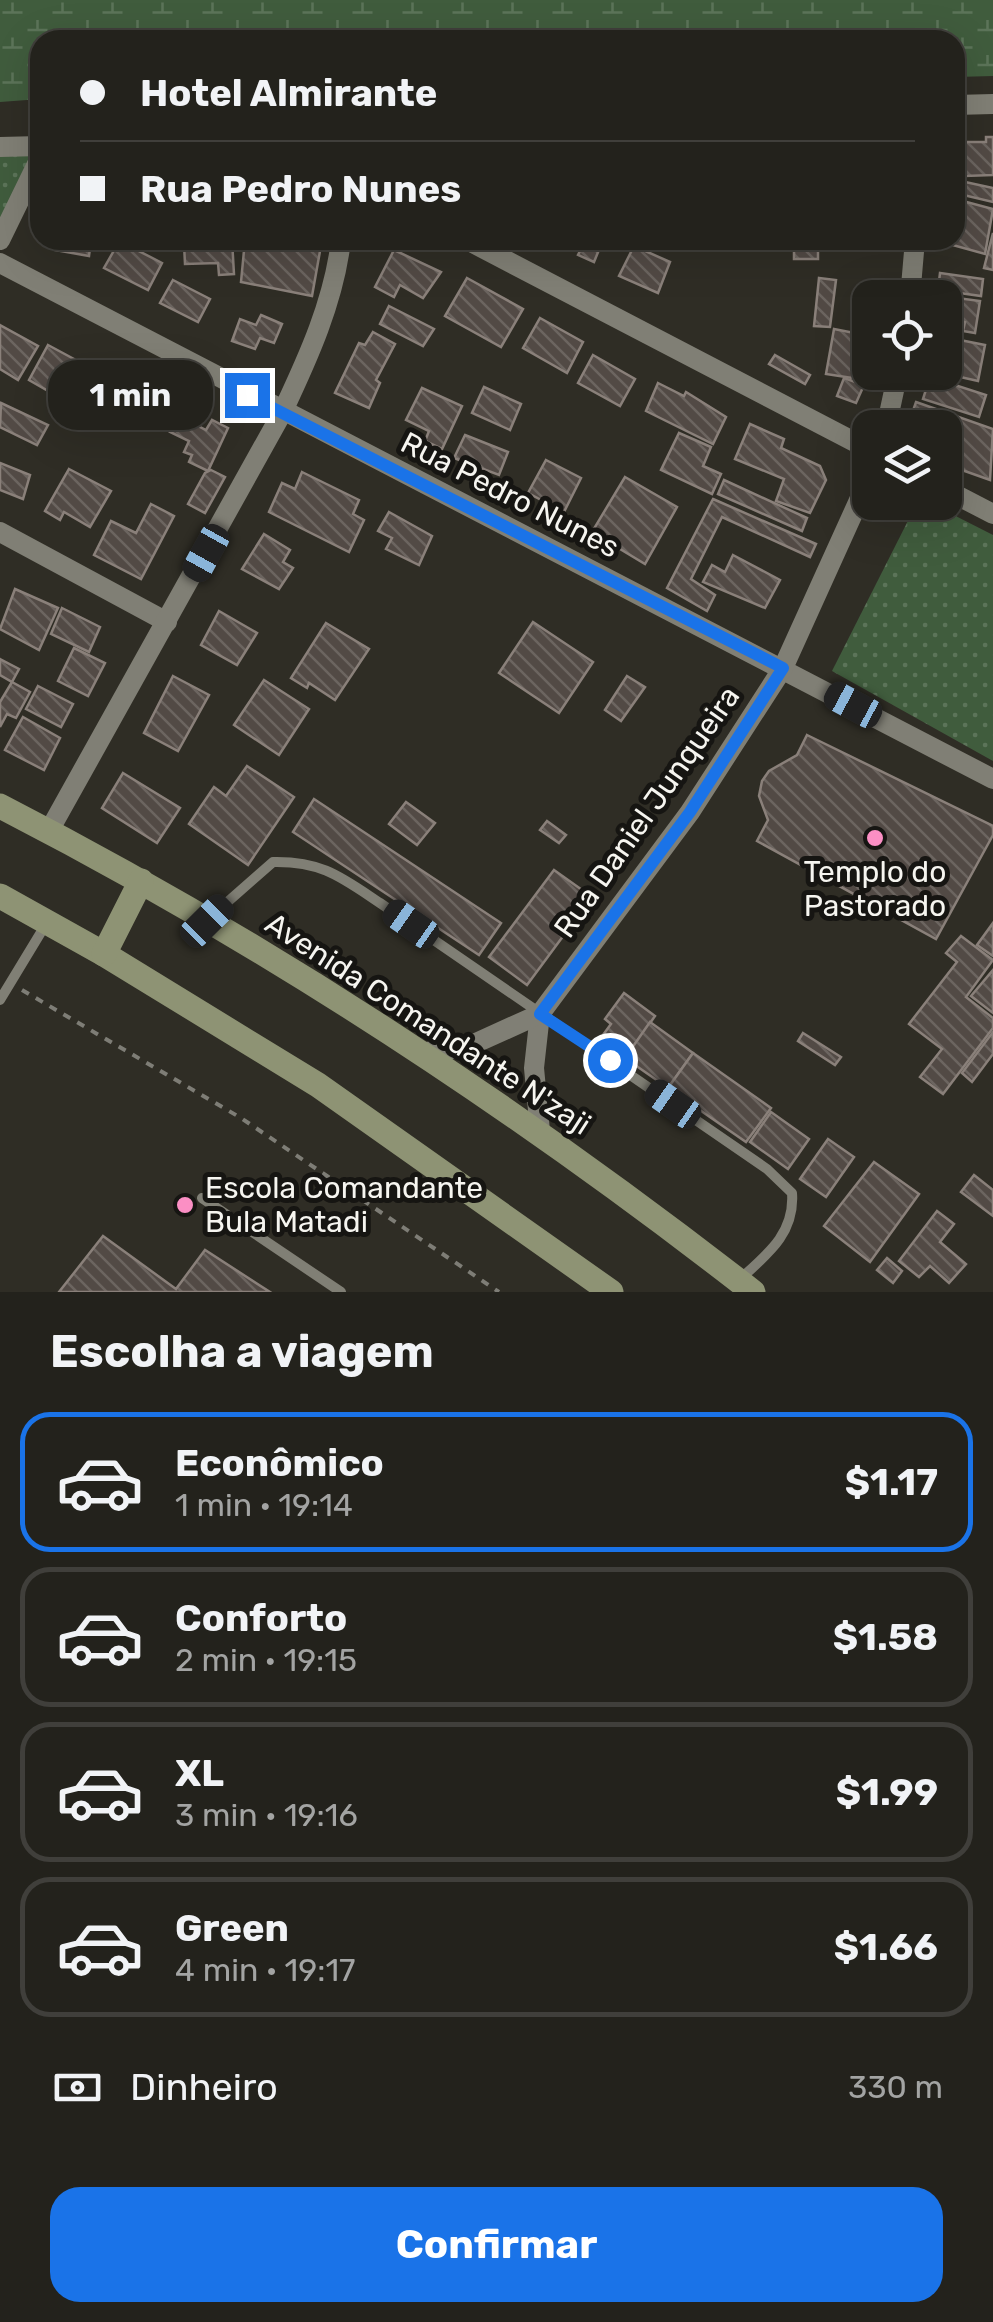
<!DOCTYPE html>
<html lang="pt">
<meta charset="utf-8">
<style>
:root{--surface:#23221c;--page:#2f2f29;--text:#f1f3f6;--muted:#a3a4a3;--line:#403f3b;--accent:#1a73e8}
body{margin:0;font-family:Rubik,sans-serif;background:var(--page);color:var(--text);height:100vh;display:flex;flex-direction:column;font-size:38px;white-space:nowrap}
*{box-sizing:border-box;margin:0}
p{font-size:32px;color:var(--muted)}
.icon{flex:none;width:55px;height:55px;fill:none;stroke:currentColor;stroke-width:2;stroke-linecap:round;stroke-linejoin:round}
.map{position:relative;height:1292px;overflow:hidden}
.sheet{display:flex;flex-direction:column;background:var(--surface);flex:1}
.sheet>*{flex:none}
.guide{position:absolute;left:30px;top:30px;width:935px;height:220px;border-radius:30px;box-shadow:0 10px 40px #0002,0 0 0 2px var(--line);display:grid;align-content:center;height:220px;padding:0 50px;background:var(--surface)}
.buttons{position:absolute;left:852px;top:280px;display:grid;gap:20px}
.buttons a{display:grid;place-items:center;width:110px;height:110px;border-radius:20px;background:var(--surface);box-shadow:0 10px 40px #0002,0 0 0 2px var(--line);font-size:50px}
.end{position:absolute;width:45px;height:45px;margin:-22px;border:12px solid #1a73e8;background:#fff;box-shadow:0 0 0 5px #fff}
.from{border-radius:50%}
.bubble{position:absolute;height:70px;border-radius:30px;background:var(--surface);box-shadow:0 10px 40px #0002,0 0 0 2px var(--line);font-size:32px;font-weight:700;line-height:70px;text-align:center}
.car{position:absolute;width:30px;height:60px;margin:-30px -15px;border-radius:12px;box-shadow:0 0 8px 2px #0007;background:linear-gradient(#222 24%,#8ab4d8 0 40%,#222 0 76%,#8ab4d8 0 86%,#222 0)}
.guide b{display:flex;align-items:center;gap:35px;height:95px;font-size:38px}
.guide b+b{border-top:2px solid var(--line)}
.guide i{width:25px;height:25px;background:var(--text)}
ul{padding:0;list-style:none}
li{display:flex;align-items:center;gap:30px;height:140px;margin:0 20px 15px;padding:0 30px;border:5px solid var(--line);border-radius:30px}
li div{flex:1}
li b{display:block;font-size:38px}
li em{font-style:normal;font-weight:700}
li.current{border-color:var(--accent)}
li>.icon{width:90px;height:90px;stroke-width:1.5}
h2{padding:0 50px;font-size:45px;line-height:120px}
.pay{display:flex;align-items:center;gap:25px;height:110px;padding:0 50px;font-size:38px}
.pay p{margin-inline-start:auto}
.action{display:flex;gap:20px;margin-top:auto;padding:20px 50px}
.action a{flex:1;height:115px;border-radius:30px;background:var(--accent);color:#fff;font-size:40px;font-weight:700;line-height:115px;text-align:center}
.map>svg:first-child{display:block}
.grass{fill:url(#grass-dots)}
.wetland{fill:url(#wetland-marsh)}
.building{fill:url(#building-back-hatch);stroke:#8a807a;stroke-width:2.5}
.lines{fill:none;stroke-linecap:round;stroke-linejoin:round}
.path{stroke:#7e7d76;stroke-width:4;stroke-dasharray:8 8;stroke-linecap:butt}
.lane{stroke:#807f75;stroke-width:10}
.street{stroke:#807f75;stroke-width:20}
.secondary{stroke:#8e9374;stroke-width:25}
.route{stroke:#1a73e8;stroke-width:12}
.poi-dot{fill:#fb8fc4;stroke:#161512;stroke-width:4}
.labels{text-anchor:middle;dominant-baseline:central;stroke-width:10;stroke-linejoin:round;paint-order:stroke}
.street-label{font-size:30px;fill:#f6f5f0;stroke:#161512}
.poi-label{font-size:30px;fill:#f6f5f0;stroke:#161512}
</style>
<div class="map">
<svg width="993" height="1292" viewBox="0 0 993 1292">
<defs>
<pattern id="grass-dots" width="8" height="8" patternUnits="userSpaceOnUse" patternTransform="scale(2.5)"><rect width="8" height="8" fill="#405c3d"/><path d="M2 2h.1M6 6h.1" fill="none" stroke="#5c7459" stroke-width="1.8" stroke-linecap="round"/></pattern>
<pattern id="wetland-marsh" width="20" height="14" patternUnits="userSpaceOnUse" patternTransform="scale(2.5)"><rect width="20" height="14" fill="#405c3d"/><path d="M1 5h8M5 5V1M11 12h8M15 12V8" fill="none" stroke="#5c7459"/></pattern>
<pattern id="building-back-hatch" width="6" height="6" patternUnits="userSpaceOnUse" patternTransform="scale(2.5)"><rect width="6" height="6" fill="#524a45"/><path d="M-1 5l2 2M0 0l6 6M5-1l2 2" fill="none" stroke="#6c6560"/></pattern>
</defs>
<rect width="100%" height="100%" fill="#2f2d25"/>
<g class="grass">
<path d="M 33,154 L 0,219 L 0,155 Z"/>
<path d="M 917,503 L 930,503 L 993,535 L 993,761 L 832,671 Z"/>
</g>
<path class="wetland" d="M 0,0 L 993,0 L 993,76 L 955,77 L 955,40 L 40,40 L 40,99 L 0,102 Z"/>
<g class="building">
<path d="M 986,137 L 993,137 L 993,175 L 965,176 L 964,142 L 986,142 Z"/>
<path d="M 956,180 L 993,188 L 993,202 L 955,193 Z"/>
<path d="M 959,200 L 993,209 L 985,254 L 949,244 L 955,240 Z"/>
<path d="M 993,233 L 993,270 L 984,268 Z"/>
<path d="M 56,240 L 91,240 L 89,256 L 55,250 Z"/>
<path d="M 120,240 L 138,241 L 133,248 L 162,263 L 148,290 L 104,268 Z"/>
<path d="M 232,240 L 234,274 L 219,275 L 218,263 L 185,264 L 184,244 Z"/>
<path d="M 245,240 L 322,240 L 312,296 L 241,282 Z"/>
<path d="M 565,240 L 603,240 L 594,262 L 578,255 L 581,249 Z"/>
<rect x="794" y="240" width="24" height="19"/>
<path d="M 634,246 L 670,262 L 658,293 L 619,276 Z"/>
<path d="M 394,250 L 441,272 L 423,298 L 400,285 L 394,297 L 375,287 Z"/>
<path d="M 940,273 L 983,279 L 981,296 L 938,290 Z"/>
<path d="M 467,278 L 523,309 L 501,347 L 445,316 Z"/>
<path d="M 819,278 L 836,280 L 830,327 L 814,326 Z"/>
<path d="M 173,280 L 210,299 L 198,322 L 160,303 Z"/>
<path d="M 942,296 L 980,301 L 975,333 L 963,331 L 965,322 L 945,319 Z"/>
<path d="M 389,306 L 434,329 L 423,346 L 380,324 Z"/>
<path d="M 261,315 L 282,324 L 274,343 L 260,338 L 255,349 L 232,341 L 240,319 L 256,325 Z"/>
<path d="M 540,318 L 583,342 L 567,373 L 523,348 Z"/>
<path d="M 0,325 L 38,346 L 18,380 L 0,369 Z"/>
<path d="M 834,329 L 870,336 L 872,381 L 826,374 Z"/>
<path d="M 373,332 L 395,344 L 376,380 L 380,383 L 369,408 L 335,393 L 359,343 L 365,345 Z"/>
<path d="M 945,337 L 985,345 L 978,381 L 938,372 L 945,372 Z"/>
<path d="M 48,345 L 85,365 L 64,400 L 29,380 Z"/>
<path d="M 593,355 L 635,379 L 620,406 L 578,383 Z"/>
<path d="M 775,355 L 810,375 L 805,384 L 769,364 Z"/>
<path d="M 930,377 L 986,395 L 979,417 L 923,399 Z"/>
<path d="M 844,378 L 864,385 L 856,403 L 837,396 Z"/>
<path d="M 105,383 L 144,400 L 130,429 L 91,410 Z"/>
<path d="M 658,383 L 684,396 L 686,392 L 726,417 L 713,444 L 646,411 Z"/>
<path d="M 484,387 L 521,404 L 510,430 L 472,413 Z"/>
<path d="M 422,388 L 462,406 L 442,449 L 425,441 L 429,431 L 406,420 Z"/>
<path d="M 916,402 L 993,429 L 990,480 L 945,464 L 945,428 L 907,428 Z"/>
<path d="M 1,403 L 48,425 L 37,445 L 0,427 Z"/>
<path d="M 179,416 L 206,430 L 212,420 L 228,428 L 208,471 L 189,462 L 192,455 L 184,452 L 189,441 L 170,432 Z"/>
<path d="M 750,424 L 784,439 L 781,448 L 820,466 L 826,480 L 810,513 L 776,501 L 784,479 L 735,459 Z"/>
<path d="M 679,433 L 711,447 L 703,466 L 721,474 L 712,494 L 661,470 Z"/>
<path d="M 465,435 L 508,452 L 499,475 L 454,458 Z"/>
<path d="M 546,460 L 581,478 L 564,512 L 528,493 Z"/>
<path d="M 0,463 L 30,475 L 23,499 L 0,490 Z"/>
<path d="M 69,469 L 111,491 L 90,527 L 64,512 L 60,520 L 45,511 Z"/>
<path d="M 211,470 L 225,477 L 205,513 L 188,504 L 205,473 Z"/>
<path d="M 302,472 L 359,500 L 353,514 L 364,520 L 349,552 L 269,512 L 282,483 L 295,489 Z"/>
<path d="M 625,477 L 677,507 L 645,564 L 592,532 Z"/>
<path d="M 724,480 L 807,518 L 802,531 L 718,494 Z"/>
<path d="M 713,499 L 816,544 L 810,557 L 722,517 L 691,579 L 715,595 L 707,611 L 667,588 Z"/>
<path d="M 151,504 L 174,516 L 141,579 L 94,555 L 111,521 L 136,533 Z"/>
<path d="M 389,512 L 432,536 L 419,565 L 386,549 L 392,538 L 378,531 Z"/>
<path d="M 264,534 L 290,550 L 283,562 L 293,568 L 279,589 L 242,569 Z"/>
<path d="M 733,555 L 780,580 L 765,608 L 703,582 L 712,565 L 725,572 Z"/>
<path d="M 15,589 L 58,608 L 39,650 L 0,629 Z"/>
<path d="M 62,608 L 100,627 L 89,652 L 51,634 Z"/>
<path d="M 219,611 L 257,633 L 237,665 L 201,645 Z"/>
<path d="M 533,622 L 593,662 L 559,713 L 499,673 Z"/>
<path d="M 326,623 L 369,649 L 335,700 L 309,683 L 307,688 L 291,678 Z"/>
<path d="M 74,648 L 105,663 L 88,696 L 58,681 Z"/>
<path d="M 0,659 L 19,669 L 12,682 L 0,675 Z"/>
<path d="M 173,676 L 209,695 L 178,751 L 144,733 Z"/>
<path d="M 627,676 L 645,687 L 621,721 L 605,710 Z"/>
<path d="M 264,680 L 309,709 L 279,755 L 234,725 Z"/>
<path d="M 12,682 L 30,692 L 16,718 L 7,714 L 0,727 L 0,702 Z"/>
<path d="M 38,686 L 73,704 L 61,727 L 26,709 Z"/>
<path d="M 23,717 L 60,738 L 44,770 L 5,750 Z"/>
<path d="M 807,735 L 993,826 L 993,835 L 936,939 L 757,841 L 768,820 L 759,796 L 762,781 L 769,771 L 797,755 Z"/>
<path d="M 247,766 L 294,797 L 248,865 L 189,824 L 214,787 L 226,796 Z"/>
<path d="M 123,773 L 180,808 L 157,843 L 102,808 Z"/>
<path d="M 314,799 L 501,923 L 479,955 L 293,832 Z"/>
<path d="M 406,802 L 435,823 L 417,845 L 389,824 Z"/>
<path d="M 547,821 L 566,835 L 559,843 L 540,830 Z"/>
<path d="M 554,870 L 592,897 L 527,985 L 489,957 Z"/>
<path d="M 993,923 L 993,956 L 977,945 Z"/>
<path d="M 961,936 L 993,960 L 966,997 L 993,1018 L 993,1028 L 943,1094 L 920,1077 L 942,1049 L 909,1024 L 957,962 L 946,953 Z"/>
<path d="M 993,970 L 993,1013 L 971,996 Z"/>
<path d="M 624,993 L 655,1016 L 629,1053 L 603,1035 L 611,1024 L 605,1019 Z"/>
<path d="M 650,1022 L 693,1053 L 668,1088 L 625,1058 Z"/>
<path d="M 993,1032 L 993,1054 L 972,1082 L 962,1073 Z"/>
<path d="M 803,1033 L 841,1057 L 835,1065 L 798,1041 Z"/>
<path d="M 693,1053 L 771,1108 L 746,1142 L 668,1088 Z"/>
<path d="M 771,1112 L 809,1139 L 788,1169 L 750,1142 Z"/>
<path d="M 828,1139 L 854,1157 L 826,1197 L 800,1179 Z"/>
<path d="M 874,1162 L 919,1194 L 870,1262 L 824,1226 Z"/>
<path d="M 974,1175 L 993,1190 L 993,1216 L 961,1192 Z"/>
<path d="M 937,1211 L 954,1224 L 940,1242 L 966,1264 L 949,1283 L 930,1266 L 919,1277 L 899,1261 Z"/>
<path d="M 103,1236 L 176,1289 L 205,1250 L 270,1292 L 59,1292 Z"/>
<path d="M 887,1258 L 902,1271 L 893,1283 L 877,1270 Z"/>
</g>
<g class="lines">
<path class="path" d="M 22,990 L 241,1118 L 499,1292"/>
<g class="lane">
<path d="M 207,920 L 273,862 C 322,861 341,877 380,903 L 767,1169 L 792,1193 C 795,1233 768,1254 740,1279"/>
<path d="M 0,1000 L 46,924"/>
<path d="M 202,1198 L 341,1292"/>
</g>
<g class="street">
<path d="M 955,105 L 993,104"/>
<path d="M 0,147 L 40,146"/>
<path d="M 0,240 L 40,158"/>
<path d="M 467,240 L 870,450"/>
<path d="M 0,263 L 993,779"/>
<path d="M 910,298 L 915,240"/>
<path d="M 886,428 L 898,372"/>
<path d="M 945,489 L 993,514"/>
<path d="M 0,532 L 167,622"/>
<path d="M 49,831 L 282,413 C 308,358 334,301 341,240"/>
<path d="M 540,1014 L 534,1068 L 540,1131"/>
<path d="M 419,1053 L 467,1047 L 540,1014 L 690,812 L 783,668 L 870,476"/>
</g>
<g class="secondary">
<path d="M 0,806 C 265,942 518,1109 753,1292"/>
<path d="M 0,896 L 104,954 L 318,1085 L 611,1292"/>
<path d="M 104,954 L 141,881"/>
</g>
</g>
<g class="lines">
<path class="route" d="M 247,395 L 783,668 L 690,812 L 540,1014 L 610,1060"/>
</g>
<g class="poi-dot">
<circle cx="875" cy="838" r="10"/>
<circle cx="185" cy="1205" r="10"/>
</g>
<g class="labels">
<g class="street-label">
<text transform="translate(510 495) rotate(27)">Rua Pedro Nunes</text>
<text transform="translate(647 812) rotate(-55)">Rua Daniel Junqueira</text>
<text transform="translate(428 1024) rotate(33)">Avenida Comandante N'zaji</text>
</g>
<g class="poi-label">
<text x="875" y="872">Templo do<tspan x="875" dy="34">Pastorado</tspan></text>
<text x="205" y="1188" text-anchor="start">Escola Comandante<tspan x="205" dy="34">Bula Matadi</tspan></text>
</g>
</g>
</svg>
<div class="buttons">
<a><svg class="icon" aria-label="locate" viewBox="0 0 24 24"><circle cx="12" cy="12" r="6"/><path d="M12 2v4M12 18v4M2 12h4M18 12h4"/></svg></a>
<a><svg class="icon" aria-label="layers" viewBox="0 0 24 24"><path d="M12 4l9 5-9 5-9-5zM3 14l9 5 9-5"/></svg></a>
</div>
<i class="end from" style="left:610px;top:1060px"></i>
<i class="end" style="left:247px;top:395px"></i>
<div class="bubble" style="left:48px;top:360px;width:165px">1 min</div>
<i class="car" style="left:206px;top:553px;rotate:209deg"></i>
<i class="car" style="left:853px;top:705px;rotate:298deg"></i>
<i class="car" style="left:207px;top:921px;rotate:45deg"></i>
<i class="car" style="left:411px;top:924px;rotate:305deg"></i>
<i class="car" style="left:673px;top:1104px;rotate:305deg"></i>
<div class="guide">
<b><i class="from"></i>Hotel Almirante</b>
<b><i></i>Rua Pedro Nunes</b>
</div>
</div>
<section class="sheet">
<h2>Escolha a viagem</h2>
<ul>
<li class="current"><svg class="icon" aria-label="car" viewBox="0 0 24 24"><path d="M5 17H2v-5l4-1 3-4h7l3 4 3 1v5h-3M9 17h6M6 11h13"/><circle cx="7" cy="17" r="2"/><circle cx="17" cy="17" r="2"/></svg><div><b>Econômico</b><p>1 min · 19:14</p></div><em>$1.17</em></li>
<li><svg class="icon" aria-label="car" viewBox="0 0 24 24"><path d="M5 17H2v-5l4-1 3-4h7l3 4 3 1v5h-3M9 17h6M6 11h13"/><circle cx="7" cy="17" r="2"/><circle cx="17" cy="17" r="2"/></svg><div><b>Conforto</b><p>2 min · 19:15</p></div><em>$1.58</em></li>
<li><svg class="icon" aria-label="car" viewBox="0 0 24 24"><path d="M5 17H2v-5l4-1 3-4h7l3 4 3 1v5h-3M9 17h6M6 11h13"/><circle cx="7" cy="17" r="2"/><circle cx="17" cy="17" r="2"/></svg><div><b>XL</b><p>3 min · 19:16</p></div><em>$1.99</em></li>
<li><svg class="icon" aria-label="car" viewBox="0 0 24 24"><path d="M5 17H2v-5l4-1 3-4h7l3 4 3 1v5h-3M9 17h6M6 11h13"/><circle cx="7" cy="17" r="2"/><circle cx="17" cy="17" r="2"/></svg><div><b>Green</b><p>4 min · 19:17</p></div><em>$1.66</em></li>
</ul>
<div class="pay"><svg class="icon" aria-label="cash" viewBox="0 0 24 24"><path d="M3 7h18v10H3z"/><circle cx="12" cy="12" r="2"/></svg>Dinheiro<p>330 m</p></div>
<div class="action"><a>Confirmar</a></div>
</section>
